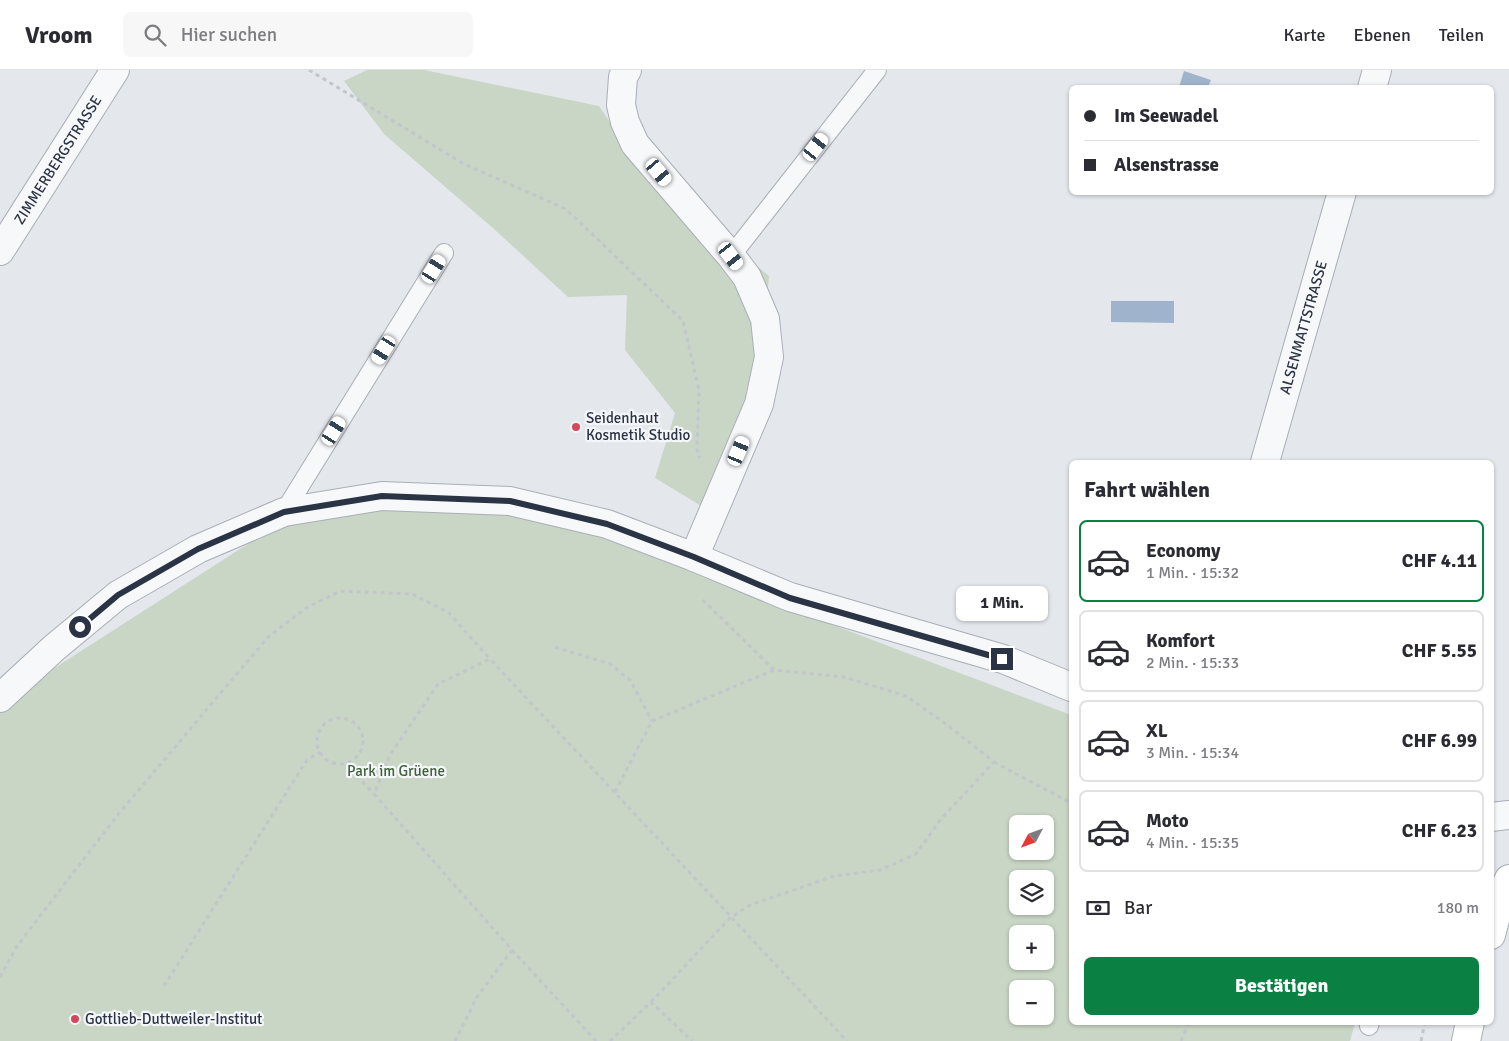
<!DOCTYPE html>
<html lang="de">
<meta charset="utf-8">
<style>
:root{--surface:#fff;--page:#f7f7f7;--text:#2b2b33;--muted:#7c7c81;--line:#e1e1e2;--accent:#0b8043}
body{margin:0;font-family:Signika,sans-serif;background:var(--page);color:var(--text);height:100vh;display:flex;flex-direction:column;font-size:19px;white-space:nowrap}
*{box-sizing:border-box;margin:0}
p{font-size:16px;color:var(--muted)}
.icon{flex:none;width:28px;height:28px;fill:none;stroke:currentColor;stroke-width:2;stroke-linecap:round;stroke-linejoin:round}
.map{position:relative;flex:1;overflow:hidden}
.drawer{position:absolute;left:1069px;top:390px;width:425px;height:565px;display:flex;flex-direction:column;background:var(--surface);border-radius:8px;box-shadow:0 1px 4px #0004}
.drawer>*{flex:none}
.top-card{position:absolute;left:1069px;top:15px;width:425px;height:110px;border-radius:8px;box-shadow:0 1px 4px #0004;display:grid;align-content:center;height:110px;padding:0 15px;background:var(--surface)}
.needle{width:32px;rotate:229deg}
.fabs{position:absolute;left:1009px;top:745px;display:grid;gap:10px}
.fabs a{display:grid;place-items:center;width:45px;height:45px;border-radius:8px;background:var(--surface);box-shadow:0 1px 4px #0004;font-size:25px}
.end{position:absolute;width:22px;height:22px;margin:-11px;border:6px solid #2b3445;background:#fff;box-shadow:0 0 0 2px #fff}
.from{border-radius:50%}
.bubble{position:absolute;height:35px;border-radius:8px;background:var(--surface);box-shadow:0 1px 4px #0004;font-size:16px;font-weight:800;line-height:35px;text-align:center}
.car{position:absolute;width:15px;height:30px;margin:-15px -8px;border-radius:6px;box-shadow:0 0 4px 1px #0007;background:linear-gradient(#fff 24%,#345 0 40%,#fff 0 76%,#345 0 86%,#fff 0)}
.top-card b{display:flex;align-items:center;gap:18px;height:48px;font-size:19px}
.top-card b+b{border-top:1px solid var(--line)}
.top-card i{width:12px;height:12px;background:var(--text)}
ul{padding:0;list-style:none}
li{display:flex;align-items:center;gap:15px;height:82px;margin:0 10px 8px;padding:0 5px;border:2px solid var(--line);border-radius:8px}
li div{flex:1}
li b{display:block;font-size:19px}
li em{font-style:normal;font-weight:800}
li.current{border-color:var(--accent)}
li>.icon{width:45px;height:45px;stroke-width:1.5}
h2{padding:0 15px;font-size:22px;line-height:60px}
.pay{display:flex;align-items:center;gap:12px;height:55px;padding:0 15px;font-size:19px}
.pay p{margin-inline-start:auto}
.action{display:flex;gap:10px;margin-top:auto;padding:10px 15px}
.action a{flex:1;height:58px;border-radius:8px;background:var(--accent);color:#fff;font-size:20px;font-weight:800;line-height:58px;text-align:center}
header{display:flex;align-items:center;gap:30px;box-sizing:border-box;height:70px;padding:0 25px;background:var(--surface);border-bottom:1px solid var(--line)}
header strong{font-size:24px}
nav{display:flex;gap:28px;margin-inline-start:auto;font-size:18px}
.search{width:350px;height:45px;background:var(--page);display:flex;align-items:center;gap:12px;box-sizing:border-box;padding:0 18px;border-radius:8px;color:var(--muted);font-size:19px}
.map>svg:first-child{display:block}
.green{fill:#c9d6c5;fill-rule:evenodd}
.water{fill:#9fb4cc}
.lines{fill:none;stroke-linecap:round;stroke-linejoin:round}
.service-casing{stroke:#a9aeb7;stroke-width:20}
.minor-casing{stroke:#a9aeb7;stroke-width:30}
.secondary-casing{stroke:#a9aeb7;stroke-width:30}
.path{stroke:#c2c5cb;stroke-width:3;stroke-dasharray:4 4;stroke-linecap:butt}
.service{stroke:#f7f8fa;stroke-width:18}
.minor{stroke:#f7f8fa;stroke-width:28}
.secondary{stroke:#fff;stroke-width:28}
.route{stroke:#2b3445;stroke-width:6}
.poi-dot{fill:#d1495b;stroke:#f4f6f9;stroke-width:2}
.labels{text-anchor:middle;dominant-baseline:central;stroke-width:4.5;stroke-linejoin:round;paint-order:stroke}
.street-label{font-size:15px;fill:#2b3445;stroke:#f4f6f9}
.poi-label{font-size:15px;fill:#2b3445;stroke:#f4f6f9;text-anchor:start}
.park-label{font-size:15px;fill:#3f6138;stroke:#f4f6f9}
</style>
<header>
<strong>Vroom</strong>
<div class="search"><svg class="icon" aria-label="search" viewBox="0 0 24 24"><circle cx="10" cy="10" r="6"/><path d="M15 15l6 6"/></svg>Hier suchen</div>
<nav><a>Karte</a><a>Ebenen</a><a>Teilen</a></nav>
</header>
<div class="map">
<svg width="1509" height="971" viewBox="0 0 1509 971">
<rect width="100%" height="100%" fill="#e4e7ec"/>
<g class="green">
<path d="M 367,0 L 424,0 L 599,36 L 643,101 L 769,206 L 761,294 L 703,437 L 655,408 L 675,343 L 625,280 L 627,225 L 568,227 L 494,159 L 384,64 L 344,11 Z"/>
<path d="M 318,429 L 507,432 L 1071,645 L 1071,952 L 1355,953 L 1350,971 L 0,971 L 0,633 ZM 1018,754 L 1045,754 L 1045,781 L 1018,781 ZM 1018,809 L 1045,809 L 1045,836 L 1018,836 ZM 1018,864 L 1045,864 L 1045,891 L 1018,891 ZM 1018,919 L 1045,919 L 1045,946 L 1018,946 Z"/>
</g>
<g class="water">
<path d="M 1184,1 L 1211,10 L 1208,17 L 1179,17 Z"/>
<path d="M 1111,231 L 1174,231 L 1174,253 L 1111,252 Z"/>
</g>
<g class="lines">
<g class="service-casing">
<g id="service">
<path d="M 731,186 L 877,0"/>
<path d="M 284,442 L 444,183"/>
<path d="M 1369,956 L 1370,952"/>
</g>
</g>
<g class="minor-casing">
<g id="minor">
<path d="M 627,0 L 623,7 L 621,35 L 625,52 L 635,74 L 731,186 L 747,207 L 765,249 L 769,287 L 759,334 L 694,487"/>
<path d="M 1372,18 L 1377,0"/>
<path id="s1" d="M 0,181 L 115,0"/>
<path id="s2" d="M 1265,392 L 1342,122"/>
<path d="M 0,628 L 54,578 L 118,525 L 198,479 L 284,442 L 382,426 L 510,431 L 607,454 L 694,487 L 790,527 L 1003,589 L 1071,617"/>
<path d="M 1491,747 L 1509,745"/>
</g>
</g>
<g class="secondary-casing">
<g id="secondary">
<path d="M 1491,865 L 1502,823 L 1509,809"/>
<path d="M 1466,971 L 1470,952"/>
</g>
</g>
<g class="path">
<path d="M 309,0 L 464,94 L 566,139 L 683,251 L 699,320 L 697,379 L 700,388"/>
<path d="M 555,577 L 610,594 L 630,610 L 652,651"/>
<circle cx="340" cy="671" r="23"/>
<path d="M 994,692 L 1071,733"/>
<path d="M 346,694 L 374,724"/>
<path d="M 615,722 L 652,651 L 774,600"/>
<path d="M 512,880 L 596,971"/>
<path d="M 0,907 L 17,876 L 116,747 L 268,567 L 306,538 L 340,521 L 412,524 L 448,542 L 490,589"/>
<path d="M 164,916 L 307,690 L 320,682"/>
<path d="M 651,932 L 730,848 L 750,835 L 834,806 L 880,800 L 916,784 L 941,749 L 994,692 L 946,654 L 906,626 L 844,607 L 774,600 L 701,528"/>
<path d="M 455,971 L 477,927 L 512,880 L 374,724 L 390,685 L 438,614 L 490,589 L 847,971"/>
<path d="M 610,971 L 651,932 L 692,971"/>
<path d="M 1181,971 L 1189,952"/>
<path d="M 1421,971 L 1425,952"/>
</g>
<use href="#service" class="service"/>
<use href="#minor" class="minor"/>
<use href="#secondary" class="secondary"/>
</g>
<g class="lines">
<path class="route" d="M 80,557 L 118,525 L 198,479 L 284,442 L 382,426 L 510,431 L 607,454 L 694,487 L 790,528 L 1002,589"/>
</g>
<g class="poi-dot">
<circle cx="576" cy="357" r="5"/>
<circle cx="75" cy="949" r="5"/>
</g>
<g class="labels">
<g class="street-label">
<text stroke="none"><textPath href="#s1" startOffset="108">ZIMMERBERGSTRASSE</textPath></text>
<text stroke="none"><textPath href="#s2" startOffset="140">ALSENMATTSTRASSE</textPath></text>
</g>
<g class="poi-label">
<text x="586" y="348">Seidenhaut<tspan x="586" dy="17">Kosmetik Studio</tspan></text>
<text x="85" y="949">Gottlieb-Duttweiler-Institut</text>
</g>
<g class="park-label">
<text x="396" y="701">Park im Grüene</text>
</g>
</g>
</svg>
<div class="fabs">
<a><svg class="needle" viewBox="-14 -14 28 28"><path d="M0-13l5 13h-10z" fill="#e53935"/><path d="M0 13l5-13h-10z" fill="#7c7c81"/></svg></a>
<a><svg class="icon" aria-label="layers" viewBox="0 0 24 24"><path d="M12 4l9 5-9 5-9-5zM3 14l9 5 9-5"/></svg></a>
<a>+</a>
<a>−</a>
</div>
<i class="end from" style="left:80px;top:557px"></i>
<i class="end" style="left:1002px;top:589px"></i>
<div class="bubble" style="left:956px;top:516px;width:92px">1 Min.</div>
<i class="car" style="left:816px;top:77px;rotate:38deg"></i>
<i class="car" style="left:659px;top:102px;rotate:140deg"></i>
<i class="car" style="left:731px;top:186px;rotate:143deg"></i>
<i class="car" style="left:434px;top:199px;rotate:32deg"></i>
<i class="car" style="left:384px;top:280px;rotate:212deg"></i>
<i class="car" style="left:334px;top:361px;rotate:32deg"></i>
<i class="car" style="left:739px;top:381px;rotate:23deg"></i>
<div class="top-card">
<b><i class="from"></i>Im Seewadel</b>
<b><i></i>Alsenstrasse</b>
</div>
<section class="drawer">
<h2>Fahrt wählen</h2>
<ul>
<li class="current"><svg class="icon" aria-label="car" viewBox="0 0 24 24"><path d="M5 17H2v-5l4-1 3-4h7l3 4 3 1v5h-3M9 17h6M6 11h13"/><circle cx="7" cy="17" r="2"/><circle cx="17" cy="17" r="2"/></svg><div><b>Economy</b><p>1 Min. · 15:32</p></div><em>CHF 4.11</em></li>
<li><svg class="icon" aria-label="car" viewBox="0 0 24 24"><path d="M5 17H2v-5l4-1 3-4h7l3 4 3 1v5h-3M9 17h6M6 11h13"/><circle cx="7" cy="17" r="2"/><circle cx="17" cy="17" r="2"/></svg><div><b>Komfort</b><p>2 Min. · 15:33</p></div><em>CHF 5.55</em></li>
<li><svg class="icon" aria-label="car" viewBox="0 0 24 24"><path d="M5 17H2v-5l4-1 3-4h7l3 4 3 1v5h-3M9 17h6M6 11h13"/><circle cx="7" cy="17" r="2"/><circle cx="17" cy="17" r="2"/></svg><div><b>XL</b><p>3 Min. · 15:34</p></div><em>CHF 6.99</em></li>
<li><svg class="icon" aria-label="car" viewBox="0 0 24 24"><path d="M5 17H2v-5l4-1 3-4h7l3 4 3 1v5h-3M9 17h6M6 11h13"/><circle cx="7" cy="17" r="2"/><circle cx="17" cy="17" r="2"/></svg><div><b>Moto</b><p>4 Min. · 15:35</p></div><em>CHF 6.23</em></li>
</ul>
<div class="pay"><svg class="icon" aria-label="cash" viewBox="0 0 24 24"><path d="M3 7h18v10H3z"/><circle cx="12" cy="12" r="2"/></svg>Bar<p>180 m</p></div>
<div class="action"><a>Bestätigen</a></div>
</section>
</div>
